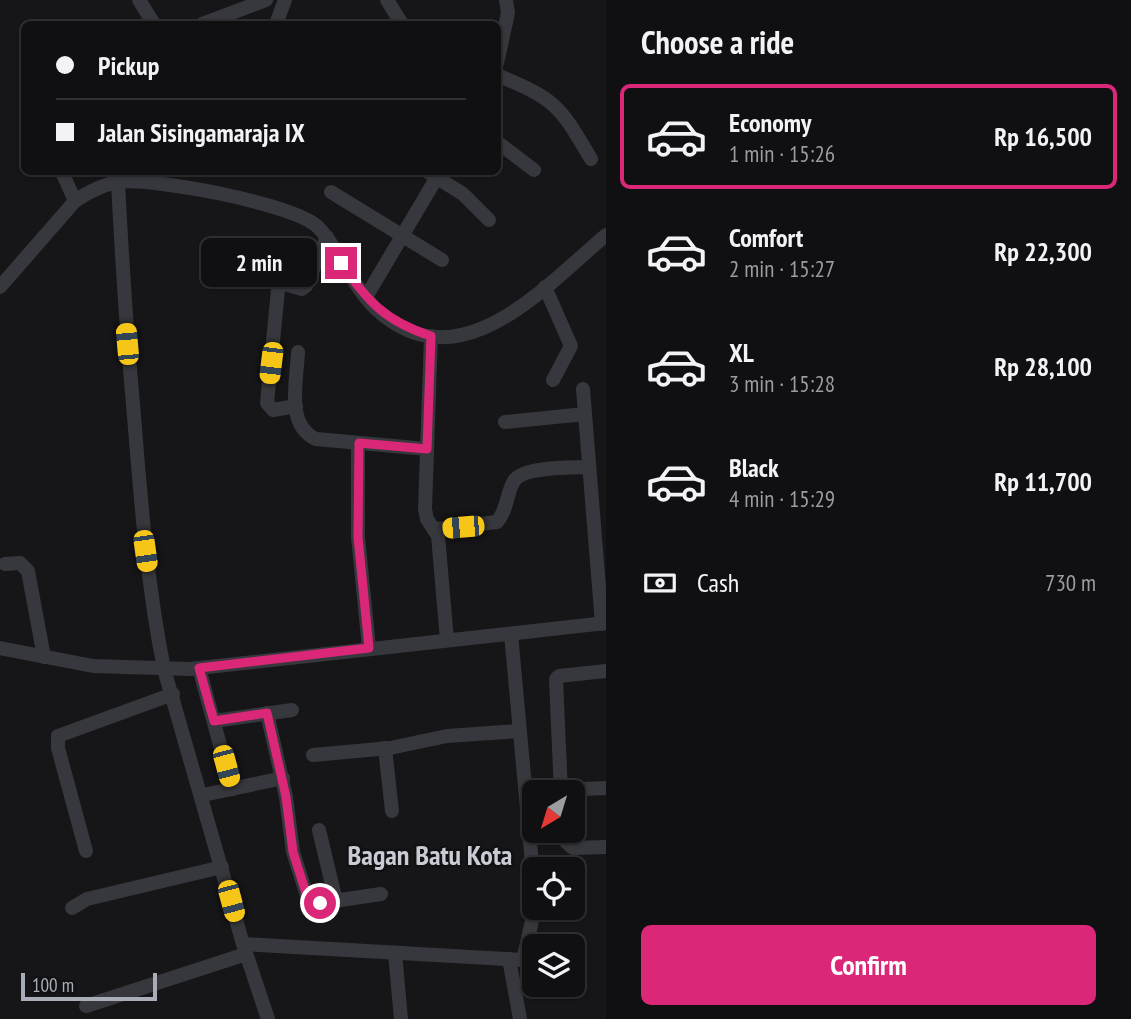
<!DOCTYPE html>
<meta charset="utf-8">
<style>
:root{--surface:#101012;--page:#19191b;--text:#f1f3f6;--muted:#9c9d9f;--line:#303032;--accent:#db2777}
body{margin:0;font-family:"PT Sans Narrow",sans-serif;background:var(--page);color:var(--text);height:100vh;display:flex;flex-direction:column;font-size:26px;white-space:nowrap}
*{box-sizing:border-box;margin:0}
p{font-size:23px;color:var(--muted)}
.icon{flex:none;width:38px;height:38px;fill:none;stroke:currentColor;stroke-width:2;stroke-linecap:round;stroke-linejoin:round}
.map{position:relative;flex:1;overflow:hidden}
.drawer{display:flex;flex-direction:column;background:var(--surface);width:525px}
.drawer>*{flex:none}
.top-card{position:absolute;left:21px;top:21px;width:480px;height:154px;border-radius:10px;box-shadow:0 2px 5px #0004,0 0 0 2px var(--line);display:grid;align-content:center;height:154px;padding:0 35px;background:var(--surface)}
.needle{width:46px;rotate:218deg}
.buttons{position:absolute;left:522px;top:780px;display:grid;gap:14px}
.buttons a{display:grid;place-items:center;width:63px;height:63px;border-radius:10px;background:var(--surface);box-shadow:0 2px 5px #0004,0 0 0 2px var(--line);font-size:35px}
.scale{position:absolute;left:21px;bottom:18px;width:136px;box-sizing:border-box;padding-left:7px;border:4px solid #a8adb8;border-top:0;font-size:19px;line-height:24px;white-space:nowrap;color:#a8adb8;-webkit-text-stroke:5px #111113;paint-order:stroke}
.end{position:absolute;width:32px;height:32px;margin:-16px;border:9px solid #db2777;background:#fff;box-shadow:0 0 0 4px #fff}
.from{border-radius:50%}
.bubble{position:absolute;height:49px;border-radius:10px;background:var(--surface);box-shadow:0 2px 5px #0004,0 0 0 2px var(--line);font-size:23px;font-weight:800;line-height:49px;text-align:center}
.car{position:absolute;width:21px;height:42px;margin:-21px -10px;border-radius:9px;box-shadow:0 0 5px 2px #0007;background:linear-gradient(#f5c518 24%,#345 0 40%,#f5c518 0 76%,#345 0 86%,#f5c518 0)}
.top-card b{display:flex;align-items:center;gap:24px;height:66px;font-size:26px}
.top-card b+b{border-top:2px solid var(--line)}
.top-card i{width:18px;height:18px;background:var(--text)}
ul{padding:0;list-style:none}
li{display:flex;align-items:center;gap:21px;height:105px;margin:0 14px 10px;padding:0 21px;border:4px solid transparent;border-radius:10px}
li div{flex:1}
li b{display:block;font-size:26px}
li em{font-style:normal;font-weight:800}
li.on{border-color:var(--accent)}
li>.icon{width:63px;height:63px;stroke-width:1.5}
h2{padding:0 35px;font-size:32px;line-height:84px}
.pay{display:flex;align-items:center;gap:18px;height:77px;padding:0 35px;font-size:26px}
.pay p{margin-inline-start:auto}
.primary-button{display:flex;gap:14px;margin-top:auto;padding:14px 35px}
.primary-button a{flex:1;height:80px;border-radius:10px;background:var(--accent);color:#fff;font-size:28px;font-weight:800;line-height:80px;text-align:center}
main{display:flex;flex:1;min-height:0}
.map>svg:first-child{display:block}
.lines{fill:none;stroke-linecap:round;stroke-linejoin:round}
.minor{stroke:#37383d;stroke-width:14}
.route{stroke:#db2777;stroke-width:9}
.labels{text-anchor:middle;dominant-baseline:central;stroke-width:5;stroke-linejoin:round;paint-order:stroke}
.quarter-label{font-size:28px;font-weight:bold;fill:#c9ccd4;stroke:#111113}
</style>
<main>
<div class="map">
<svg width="606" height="1019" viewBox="0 0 606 1019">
<rect width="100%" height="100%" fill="#161618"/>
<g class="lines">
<g class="minor">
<path d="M 139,0 L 154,24"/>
<path d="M 387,0 L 402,24"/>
<path d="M 202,24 L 266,0"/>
<path d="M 276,24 L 285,0"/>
<path d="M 497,63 L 508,13 L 506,0"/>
<path d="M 497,75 C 557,100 559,105 591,159"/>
<path d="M 497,142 L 534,170"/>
<path d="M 62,172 L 75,201"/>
<path d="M 428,172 L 463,194 L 489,220"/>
<path d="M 118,182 C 122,261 127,338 134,416 C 141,502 147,584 164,669 L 243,944 L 268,1019"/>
<path d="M 331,192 L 442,260"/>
<path d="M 0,287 L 75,201 C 88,192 102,185 118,182 C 152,177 295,204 318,227 C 341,251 351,285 376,309 C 459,386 544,287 606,235"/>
<path d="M 545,287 L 571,346 L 553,380"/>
<path d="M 366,297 L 440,172"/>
<path d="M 431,336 L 425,509 L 427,519 L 438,536 L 447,640"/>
<path d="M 298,352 C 297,380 285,425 316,439 L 427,449"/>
<path d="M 583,389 L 602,624"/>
<path d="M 296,406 L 273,410 L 267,403 L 278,290 L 282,283 L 302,289 L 306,286 L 327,237"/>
<path d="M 505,422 L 585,414"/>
<path d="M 358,443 L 358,537 L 369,648"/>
<path d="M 436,529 L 497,522 C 508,509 506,494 514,481 C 523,466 572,468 589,467"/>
<path d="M 5,564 L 20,563 L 28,571 L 44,657"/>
<path d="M 511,634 L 534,885"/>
<path d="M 0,648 L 93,666 L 190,669 L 606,623"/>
<path d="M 199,668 L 232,789"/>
<path d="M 267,713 L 286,797 L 293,852 L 307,896 L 320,903 L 381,894"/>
<path d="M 214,721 L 292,710"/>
<path d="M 385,748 L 392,811"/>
<path d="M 313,755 L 390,748 L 447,736 L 519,731"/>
<path d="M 561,790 L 606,788"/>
<path d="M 561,793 L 556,679 L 559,676 L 606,671"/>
<path d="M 203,795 L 283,778"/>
<path d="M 319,830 L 336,901"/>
<path d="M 564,831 L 565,841 L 573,848 L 606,847"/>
<path d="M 86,851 L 58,748 L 58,736 L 173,694"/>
<path d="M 72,908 L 87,899 L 222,867"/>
<path d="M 243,944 L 523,960 L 535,908"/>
<path d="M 395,953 L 401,1019"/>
<path d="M 509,959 L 520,1019"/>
<path d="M 86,1006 L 246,954"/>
</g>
</g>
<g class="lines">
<path class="route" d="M 320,903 L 307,896 L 293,852 L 286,797 L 267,713 L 214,721 L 199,668 L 369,648 L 358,537 L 359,443 L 427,449 L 431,336 C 385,321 368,302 341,263"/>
</g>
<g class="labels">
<g class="quarter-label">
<text x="430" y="854">Bagan Batu Kota</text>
</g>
</g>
</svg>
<div class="buttons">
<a><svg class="needle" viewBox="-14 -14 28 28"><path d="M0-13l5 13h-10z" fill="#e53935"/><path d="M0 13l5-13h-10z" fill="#9c9d9f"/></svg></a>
<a><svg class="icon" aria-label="locate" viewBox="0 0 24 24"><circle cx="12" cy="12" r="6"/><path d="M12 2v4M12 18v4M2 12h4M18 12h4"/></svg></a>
<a><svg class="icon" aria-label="layers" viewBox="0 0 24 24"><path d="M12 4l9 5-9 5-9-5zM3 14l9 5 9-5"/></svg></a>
</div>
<div class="scale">100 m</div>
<i class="end from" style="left:320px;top:903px"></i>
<i class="end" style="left:341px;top:263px"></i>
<div class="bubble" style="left:201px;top:238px;width:116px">2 min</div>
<i class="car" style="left:127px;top:344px;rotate:355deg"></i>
<i class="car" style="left:271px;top:363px;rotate:187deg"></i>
<i class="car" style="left:463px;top:527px;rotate:265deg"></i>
<i class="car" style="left:145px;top:551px;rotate:172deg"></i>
<i class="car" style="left:226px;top:766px;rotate:165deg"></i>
<i class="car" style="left:231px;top:901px;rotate:165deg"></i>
<div class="top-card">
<b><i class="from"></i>Pickup</b>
<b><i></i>Jalan Sisingamaraja IX</b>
</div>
</div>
<section class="drawer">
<h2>Choose a ride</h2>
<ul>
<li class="on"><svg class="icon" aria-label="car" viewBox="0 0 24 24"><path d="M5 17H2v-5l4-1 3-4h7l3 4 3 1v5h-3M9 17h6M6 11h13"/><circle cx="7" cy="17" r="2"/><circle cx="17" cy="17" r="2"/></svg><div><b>Economy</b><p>1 min · 15:26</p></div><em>Rp 16,500</em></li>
<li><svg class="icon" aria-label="car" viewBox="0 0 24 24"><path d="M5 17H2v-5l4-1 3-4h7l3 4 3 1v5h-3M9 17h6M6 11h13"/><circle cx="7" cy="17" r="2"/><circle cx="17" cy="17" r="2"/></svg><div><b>Comfort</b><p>2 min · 15:27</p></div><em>Rp 22,300</em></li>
<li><svg class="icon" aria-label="car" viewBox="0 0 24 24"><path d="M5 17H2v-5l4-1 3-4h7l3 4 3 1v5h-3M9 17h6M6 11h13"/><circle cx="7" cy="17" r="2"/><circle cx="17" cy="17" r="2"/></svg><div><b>XL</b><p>3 min · 15:28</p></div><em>Rp 28,100</em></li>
<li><svg class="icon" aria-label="car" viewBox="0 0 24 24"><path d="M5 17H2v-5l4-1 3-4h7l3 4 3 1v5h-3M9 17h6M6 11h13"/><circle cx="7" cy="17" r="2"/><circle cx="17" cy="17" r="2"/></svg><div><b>Black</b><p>4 min · 15:29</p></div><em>Rp 11,700</em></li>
</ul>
<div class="pay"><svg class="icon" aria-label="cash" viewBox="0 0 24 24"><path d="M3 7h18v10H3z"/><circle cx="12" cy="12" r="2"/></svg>Cash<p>730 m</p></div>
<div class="primary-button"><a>Confirm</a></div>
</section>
</main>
